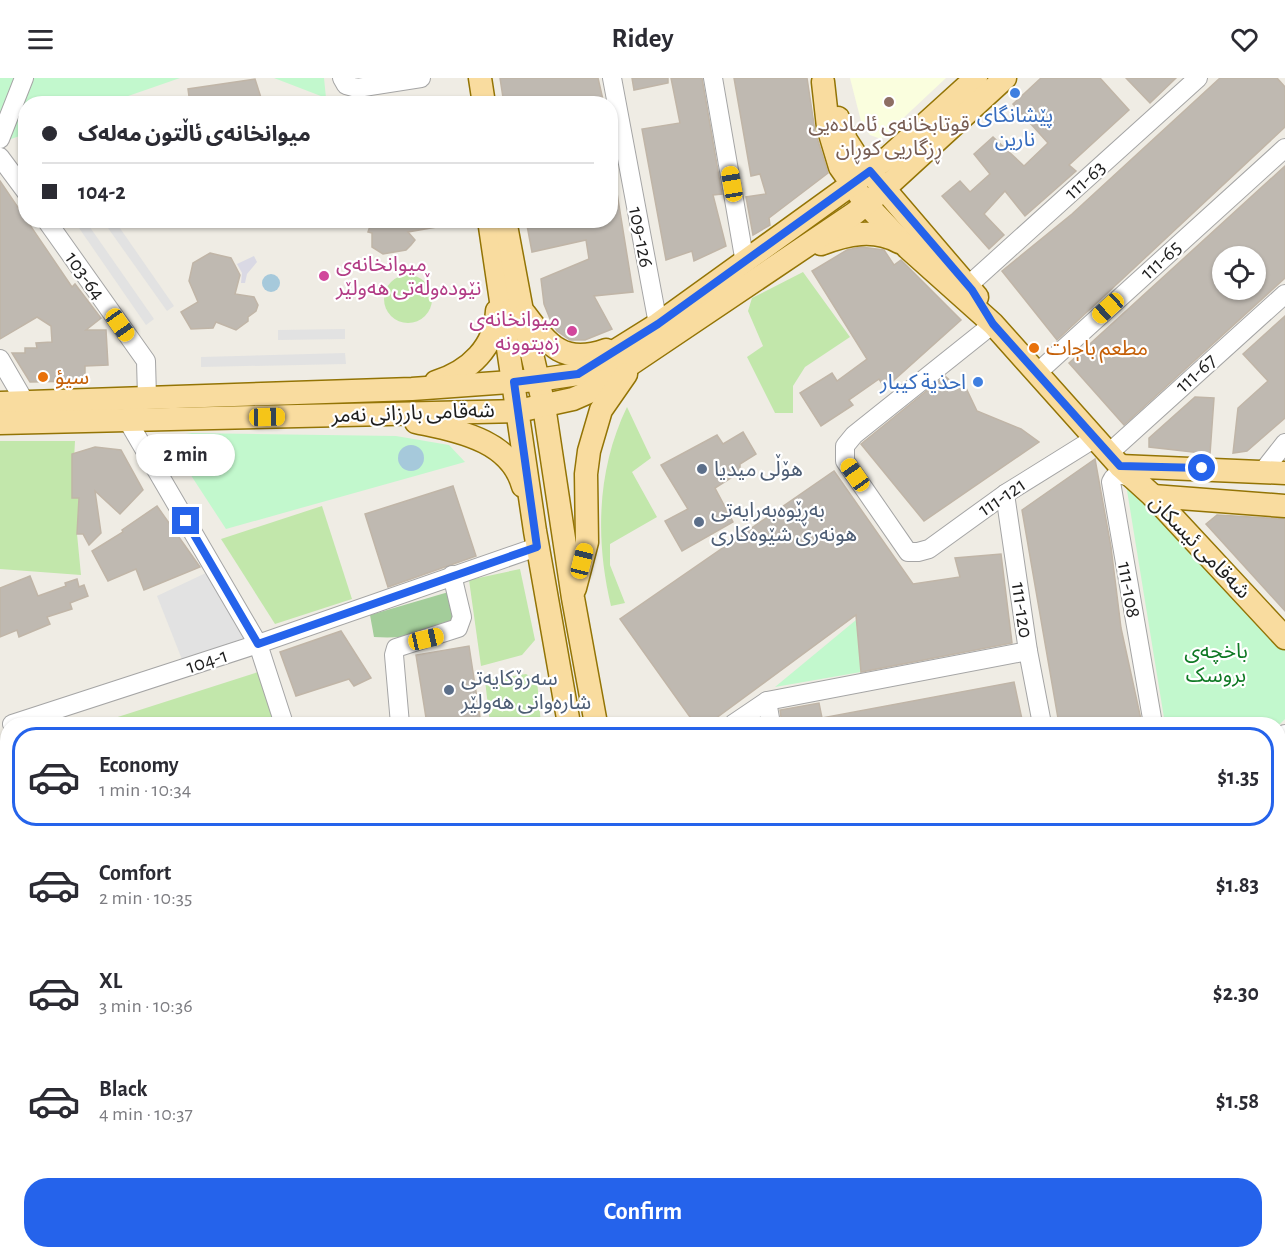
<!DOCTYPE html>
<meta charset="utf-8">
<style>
:root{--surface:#fff;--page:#f7f7f7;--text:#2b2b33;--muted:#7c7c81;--line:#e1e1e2;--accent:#2563eb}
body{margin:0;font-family:"Alegreya Sans","Noto Sans Arabic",sans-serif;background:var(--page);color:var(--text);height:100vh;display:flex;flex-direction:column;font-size:22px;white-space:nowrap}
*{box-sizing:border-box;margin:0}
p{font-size:20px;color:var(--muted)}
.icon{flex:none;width:33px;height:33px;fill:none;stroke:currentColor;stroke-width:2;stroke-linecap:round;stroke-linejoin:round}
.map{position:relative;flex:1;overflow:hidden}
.sheet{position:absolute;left:0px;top:639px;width:1286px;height:542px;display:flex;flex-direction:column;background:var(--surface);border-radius:24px 24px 0 0;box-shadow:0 2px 4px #0004}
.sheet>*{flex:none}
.hud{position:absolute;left:18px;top:18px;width:600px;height:132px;border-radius:24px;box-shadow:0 2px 4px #0004;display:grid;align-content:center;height:132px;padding:0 24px;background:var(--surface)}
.buttons{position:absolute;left:1212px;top:168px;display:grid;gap:12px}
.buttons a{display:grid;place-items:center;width:54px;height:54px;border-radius:50%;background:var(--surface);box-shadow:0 2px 4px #0004;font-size:30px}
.end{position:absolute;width:27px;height:27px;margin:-14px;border:8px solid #2563eb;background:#fff;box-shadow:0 0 0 3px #fff}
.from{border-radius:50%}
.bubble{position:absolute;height:42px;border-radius:21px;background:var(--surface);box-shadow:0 2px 4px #0004;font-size:20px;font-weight:700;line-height:42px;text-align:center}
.car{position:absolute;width:18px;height:36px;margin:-18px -9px;border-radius:8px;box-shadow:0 0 4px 2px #0007;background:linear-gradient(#f5c518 24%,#345 0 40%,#f5c518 0 76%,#345 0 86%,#f5c518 0)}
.hud b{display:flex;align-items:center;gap:21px;height:57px;font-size:22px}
.hud b+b{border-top:2px solid var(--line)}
.hud i{width:15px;height:15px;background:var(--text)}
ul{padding:10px 0 0;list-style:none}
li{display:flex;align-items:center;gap:18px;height:99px;margin:0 12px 9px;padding:0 12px;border:3px solid transparent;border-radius:24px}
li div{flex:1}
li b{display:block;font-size:22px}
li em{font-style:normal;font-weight:700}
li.selected{border-color:var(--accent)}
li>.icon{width:54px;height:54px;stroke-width:1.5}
.action{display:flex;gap:12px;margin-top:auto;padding:12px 24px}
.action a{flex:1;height:69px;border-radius:24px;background:var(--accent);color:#fff;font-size:24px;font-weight:700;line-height:69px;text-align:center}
header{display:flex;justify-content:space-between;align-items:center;height:78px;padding:0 24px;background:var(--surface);font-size:27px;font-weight:700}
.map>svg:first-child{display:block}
.education{fill:#fafede}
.grass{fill:#c2e7ab}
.forest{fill:#a3cd9a}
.park{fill:#c2f8cd}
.parking{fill:#e2e2e2}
.plaza{fill:#dad9e4}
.water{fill:#a6c9db}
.building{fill:#bfb9b1;stroke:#c0b5a7;stroke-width:1.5;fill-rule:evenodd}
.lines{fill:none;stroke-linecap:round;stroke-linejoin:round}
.minor-casing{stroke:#a5a5a5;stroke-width:20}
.major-casing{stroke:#937405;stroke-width:25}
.minor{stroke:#fff;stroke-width:18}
.major{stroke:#f9dc9f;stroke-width:22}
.route{stroke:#2563eb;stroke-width:8}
.shop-dot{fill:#3f7fe0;stroke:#fff;stroke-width:2}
.education-dot{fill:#8d6e63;stroke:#fff;stroke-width:2}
.hotel-dot{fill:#d1479c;stroke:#fff;stroke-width:2}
.food-dot{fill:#e8710a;stroke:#fff;stroke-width:2}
.service-dot{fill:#5c6f8a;stroke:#fff;stroke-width:2}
.labels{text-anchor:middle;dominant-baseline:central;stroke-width:4.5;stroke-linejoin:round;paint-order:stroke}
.shop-label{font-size:21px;fill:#366cbe;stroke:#fff}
.education-label{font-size:21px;fill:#785e54;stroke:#fff}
.street-label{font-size:21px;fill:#1e1e1e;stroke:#fff}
.hotel-label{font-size:21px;fill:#b23c85;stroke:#fff;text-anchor:start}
.food-label{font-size:21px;fill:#c56008;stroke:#fff;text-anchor:start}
.service-label{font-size:21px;fill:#4e5e75;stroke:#fff;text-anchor:start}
.park-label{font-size:21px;fill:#0f7924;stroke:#fff}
</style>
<header><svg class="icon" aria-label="menu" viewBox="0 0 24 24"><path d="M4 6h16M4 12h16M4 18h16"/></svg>Ridey<svg class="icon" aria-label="heart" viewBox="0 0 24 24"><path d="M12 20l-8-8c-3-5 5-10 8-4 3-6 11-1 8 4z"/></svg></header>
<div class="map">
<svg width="1285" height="1180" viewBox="0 0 1285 1180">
<rect width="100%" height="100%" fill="#efece4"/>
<path class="education" d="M 850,0 L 946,0 L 881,61 L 870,57 L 862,47 Z"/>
<g class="grass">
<path d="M 803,194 L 850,259 L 805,289 L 793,308 L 793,335 L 775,335 L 747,279 L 763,268 L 748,233 L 752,220 Z"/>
<circle cx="408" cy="221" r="24"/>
<path d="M 627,329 L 651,380 L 632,394 L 657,439 L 610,466 L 610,487 L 625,525 L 611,528 C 595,461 597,391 627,329 Z"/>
<path d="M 0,363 L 75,363 L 72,419 L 79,420 L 77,456 L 81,497 L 0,491 Z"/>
<path d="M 322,428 L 352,521 L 275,546 L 221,461 Z"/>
<path d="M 520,491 L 535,562 L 522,577 L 481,588 L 469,502 Z"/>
<path d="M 258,594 L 274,646 L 100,646 L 99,645 Z"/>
<path d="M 526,596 L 537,602 L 541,646 L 490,646 L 485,602 Z"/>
</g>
<path class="forest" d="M 452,513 L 454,546 C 430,557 400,561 374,559 L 370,537 Z"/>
<g class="park">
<path d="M 0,0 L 180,0 L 108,25 L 26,26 L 25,56 L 0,65 Z"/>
<path d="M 274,0 L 324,0 L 326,20 Z"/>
<path d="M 192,355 L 396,358 L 449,367 L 465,384 L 226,451 L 166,359 Z"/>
<path d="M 1125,400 L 1285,569 L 1285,641 L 1278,648 L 1165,646 Z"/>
<path d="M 856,542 L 861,594 L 775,609 Z"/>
</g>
<g class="parking">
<path d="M 103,143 L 115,143 L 174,228 L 167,233 Z"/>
<path d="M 87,145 L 154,241 L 146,247 L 79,150 Z"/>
<path d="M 345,251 L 345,261 L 278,262 L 278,252 Z"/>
<path d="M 345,275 L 346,286 L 201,289 L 201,279 Z"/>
<path d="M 208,494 L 251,558 L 183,584 L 157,518 Z"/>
</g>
<path class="plaza" d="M 254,178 L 257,184 L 247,196 L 245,205 L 241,205 L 242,195 L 237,186 Z"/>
<g class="water">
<circle cx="271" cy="205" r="9"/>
<circle cx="411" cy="380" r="13"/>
</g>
<g class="building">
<path d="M 500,0 L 598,0 L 604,26 L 504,26 Z"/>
<path d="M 632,0 L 668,0 L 668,5 L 634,12 Z"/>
<path d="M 671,0 L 702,0 L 722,116 L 713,117 L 726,168 L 694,183 L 692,173 L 666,182 L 642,51 L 680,45 Z"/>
<path d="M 734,0 L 807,0 L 815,53 L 828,95 L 769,140 L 770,147 L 753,157 L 746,119 L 766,116 L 760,96 L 751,98 Z"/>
<path d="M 1041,0 L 1100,0 L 1129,32 L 1069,87 L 1076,93 L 1025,138 L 1005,113 L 984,136 L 1004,157 L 989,171 L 942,118 L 960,103 L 970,114 L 990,96 L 974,76 L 993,59 L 1024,88 L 1048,65 L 1013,26 Z"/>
<path d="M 1126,0 L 1176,0 L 1150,25 Z"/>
<path d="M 1220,0 L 1277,0 L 1285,9 L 1285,49 L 1057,262 L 1002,193 L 1072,136 Z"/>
<path d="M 255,1 L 263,26 L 190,26 L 188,11 Z"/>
<path d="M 1285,88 L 1285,200 L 1124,347 L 1069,285 ZM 1222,178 L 1256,178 L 1256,212 L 1222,212 Z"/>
<path d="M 0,103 L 72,209 L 75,206 L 101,240 L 86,252 L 106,252 L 108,287 L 85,288 L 85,303 L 30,304 L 12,275 L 25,275 L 25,270 L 37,270 L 36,265 L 52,264 L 51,248 L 37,239 L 0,261 Z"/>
<path d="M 610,115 L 617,115 L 633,214 L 594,218 L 612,251 L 585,262 L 570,262 L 557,253 L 550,241 L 544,226 L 541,201 L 589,181 L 586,162 L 532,174 L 526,142 L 610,142 Z"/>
<path d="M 372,142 L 442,142 L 442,148 L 408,154 L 415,162 L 411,167 L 406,172 L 383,176 L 372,169 L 372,155 L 368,154 Z"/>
<path d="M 861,169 L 884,172 L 894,187 L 901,182 L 961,242 L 885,310 L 879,301 L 849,322 L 853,327 L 821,348 L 800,315 L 832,295 L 837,303 L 867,281 L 812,193 L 847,172 Z"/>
<path d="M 210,175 L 231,180 L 240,197 L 235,216 L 254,219 L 258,227 L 256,233 L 248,239 L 248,243 L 236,252 L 216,244 L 213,250 L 191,251 L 181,234 L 198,224 L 189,203 L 193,185 Z"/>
<path d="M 1285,238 L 1285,340 L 1247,373 L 1233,375 L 1238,330 L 1268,303 L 1243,276 Z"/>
<path d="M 945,298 L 954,306 L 965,308 L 977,333 L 1021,351 L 1039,364 L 924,443 L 861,366 Z"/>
<path d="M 1195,319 L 1214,320 L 1210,376 L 1149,369 L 1149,360 Z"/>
<path d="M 743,354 L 756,376 L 740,386 L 740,394 L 715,410 L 733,444 L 682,473 L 665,443 L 688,431 L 661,387 L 717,357 L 723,366 Z"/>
<path d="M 95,369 L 121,372 L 143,412 L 120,436 L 95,413 L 101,455 L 89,467 L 83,456 L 77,456 L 79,420 L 72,420 L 72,376 Z"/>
<path d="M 1095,381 L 1111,469 L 1121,550 L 1142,646 L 1059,646 L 1022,432 Z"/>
<path d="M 834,393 L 913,506 L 960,499 L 955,480 L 1001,476 L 1012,565 L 861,594 L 856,537 L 708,646 L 695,646 L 620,541 Z"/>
<path d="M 453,408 L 476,478 L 388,509 L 365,436 Z"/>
<path d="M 157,428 L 200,489 L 144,512 L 136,491 L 108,503 L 92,473 L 123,454 L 122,452 Z"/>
<path d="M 1217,437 L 1285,441 L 1285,533 L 1206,446 Z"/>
<path d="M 30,498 L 38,518 L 66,508 L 65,505 L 77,501 L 79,509 L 84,507 L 88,518 L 70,525 L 72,531 L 47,539 L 50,546 L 19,559 L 17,552 L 0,559 L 0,510 Z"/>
<path d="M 341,553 L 371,600 L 354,608 L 349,601 L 296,618 L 280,574 Z"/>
<path d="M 469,568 L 481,646 L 427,646 L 416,577 Z"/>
<path d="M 1014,604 L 1023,646 L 782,646 L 780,632 L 819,625 L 822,640 Z"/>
</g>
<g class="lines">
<g class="minor-casing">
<g id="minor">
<path d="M 342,0 L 346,7 L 357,10 L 421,0"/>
<path d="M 612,0 L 658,246"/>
<path d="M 713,0 L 745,185"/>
<path d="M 0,61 L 24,0"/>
<path d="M 0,79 L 26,114"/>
<path d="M 46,142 L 146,283 L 147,319"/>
<path d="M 972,204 L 1198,0"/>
<path d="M 993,246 L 854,357 L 845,368 L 845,383 L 908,474 L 918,474 L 929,471 L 1005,416 L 1095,360"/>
<path d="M 0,281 L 25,324"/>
<path d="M 1037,295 L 1285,70"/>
<path d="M 126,340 L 258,566 L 284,646"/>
<path d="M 1109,375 L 1285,216"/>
<path d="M 1263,393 L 1285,365"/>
<path d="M 1133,401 C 1124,397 1116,393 1111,404 L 1153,646"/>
<path d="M 1005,416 L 1028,573 L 1042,646"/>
<path d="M 767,623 L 771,646"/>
<path d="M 12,646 L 258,566 L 537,469"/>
<path d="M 400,646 L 394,577 L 396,570 L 458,550 L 462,539 L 452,497"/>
<path d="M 733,646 L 767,623 L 1028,573"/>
<path d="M 1278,662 L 1285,656"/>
<path d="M 1278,797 L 1285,793"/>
<path d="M 1278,926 L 1285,922"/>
<path d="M 0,1011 L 8,1010"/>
<path d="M 1278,1044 L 1285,1040"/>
<path d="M 1278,1156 L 1285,1153"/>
<path d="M 396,1173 L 398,1180"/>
<path d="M 461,1173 L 462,1180"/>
<path d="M 521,1173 L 523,1180"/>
<path d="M 566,1173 L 567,1180"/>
<path d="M 1140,1173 L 1141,1180"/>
<path d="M 1246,1173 L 1247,1180"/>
<path d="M 228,1175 L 235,1173"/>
</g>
</g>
<g class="major-casing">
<g id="major">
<path d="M 480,0 L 484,26"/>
<path d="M 823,4 L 828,49 L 840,89 L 866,126 L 908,170 L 993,246 L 1120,388 L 1153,418 L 1285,560"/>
<path d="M 838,40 L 846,62 L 857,79 L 977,219"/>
<path d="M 489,142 L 535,453 L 569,646"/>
<path d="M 505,142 L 522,233 L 544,328 L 573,520 L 596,646"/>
<path d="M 821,166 C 847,156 874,150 899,164"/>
<path d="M 525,236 C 549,268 564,287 606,272"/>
<path d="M 436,304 C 470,293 495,269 497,233"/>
<path d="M 0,325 L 412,311 L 538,302 L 578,296 L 658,246 L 852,106 L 890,78 L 976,0"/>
<path d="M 416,344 C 456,353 510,361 523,408"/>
<path d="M 0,345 L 518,333 L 573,321 L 589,314 L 855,135 L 884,111 L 1005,0"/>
<path d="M 1120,388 L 1285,395"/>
<path d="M 1153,418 L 1285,428"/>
<path d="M 575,510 L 587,464 L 586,396 L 589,373 L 601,332 L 626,296"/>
<path d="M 0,1077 L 8,1094"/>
<path d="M 0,1147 L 8,1165"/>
<path d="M 40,1173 L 43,1180"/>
<path d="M 665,1173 L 667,1180"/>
<path d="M 703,1173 L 705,1180"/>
</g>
</g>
<use href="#minor" class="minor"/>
<use href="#major" class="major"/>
</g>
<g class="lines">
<path class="route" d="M 186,443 L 258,566 L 537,469 L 514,304 L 578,296 L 658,246 L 870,93 L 972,212 L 993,246 L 1120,388 L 1202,390"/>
</g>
<g class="shop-dot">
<circle cx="1015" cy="15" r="6"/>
<circle cx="978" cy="304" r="6"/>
</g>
<circle class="education-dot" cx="889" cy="24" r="6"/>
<g class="hotel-dot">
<circle cx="324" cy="198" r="6"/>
<circle cx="572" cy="253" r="6"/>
</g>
<g class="food-dot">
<circle cx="1034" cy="270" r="6"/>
<circle cx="43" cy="299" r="6"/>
</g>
<g class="service-dot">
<circle cx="702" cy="391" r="6"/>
<circle cx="699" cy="444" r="6"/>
<circle cx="449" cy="612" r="6"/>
</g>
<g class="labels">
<g class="shop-label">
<text x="1015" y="37">پێشانگای<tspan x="1015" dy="24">نارین</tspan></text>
<text x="966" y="304" text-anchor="end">احذية كيبار</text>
</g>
<g class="education-label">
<text x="889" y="46">قوتابخانەی ئامادەیی<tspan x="889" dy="24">ڕزگاریی کوڕان</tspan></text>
</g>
<g class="street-label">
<text transform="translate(1085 102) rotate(-42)">111-63</text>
<text transform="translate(641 159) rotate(79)">109-126</text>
<text transform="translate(1161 182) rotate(-42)">111-65</text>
<text transform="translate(85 198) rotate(55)">103-64</text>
<text transform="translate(1196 295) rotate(-42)">111-67</text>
<text transform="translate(413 335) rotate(-2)">شەقامی بارزانی نەمر</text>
<text transform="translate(1002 419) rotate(-34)">111-121</text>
<text transform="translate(1200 469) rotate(46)">شەقامی ئیسکان</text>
<text transform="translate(1129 512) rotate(80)">111-108</text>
<text transform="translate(1022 532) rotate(82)">111-120</text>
<text transform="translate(207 583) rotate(-18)">104-1</text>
</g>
<g class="hotel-label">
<text x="336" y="186">میوانخانەی<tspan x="336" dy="24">نێودەوڵەتی هەولێر</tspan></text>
<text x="560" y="241" text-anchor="end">میوانخانەی<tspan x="560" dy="24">زەیتوونە</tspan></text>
</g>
<g class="food-label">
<text x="1046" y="270">مطعم باﭴات</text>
<text x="55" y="299">سيؤ</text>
</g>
<g class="service-label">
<text x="714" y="391">هۆڵی میدیا</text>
<text x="711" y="432">بەڕێوەبەرایەتی<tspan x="711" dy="24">هونەری شێوەکاری</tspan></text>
<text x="461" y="600">سەرۆکایەتی<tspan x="461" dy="24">شارەوانی هەولێر</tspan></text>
</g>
<g class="park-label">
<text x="1216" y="573">باخچەی<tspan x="1216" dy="24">بروسک</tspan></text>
</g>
</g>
</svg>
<div class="buttons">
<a><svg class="icon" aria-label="locate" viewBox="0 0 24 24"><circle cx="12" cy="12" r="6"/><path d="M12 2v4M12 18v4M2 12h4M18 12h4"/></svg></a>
</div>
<i class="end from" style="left:1202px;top:390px"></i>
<i class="end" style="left:186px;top:443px"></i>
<div class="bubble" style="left:136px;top:356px;width:99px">2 min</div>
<i class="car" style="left:732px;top:106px;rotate:350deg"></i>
<i class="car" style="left:1108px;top:230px;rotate:228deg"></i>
<i class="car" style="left:120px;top:247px;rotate:145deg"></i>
<i class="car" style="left:267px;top:339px;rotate:89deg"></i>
<i class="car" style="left:855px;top:397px;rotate:325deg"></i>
<i class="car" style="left:582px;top:483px;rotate:14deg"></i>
<i class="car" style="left:426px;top:561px;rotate:77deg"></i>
<div class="hud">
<b><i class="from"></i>میوانخانەی ئاڵتون مەلەک</b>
<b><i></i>104-2</b>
</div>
<section class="sheet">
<ul>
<li class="selected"><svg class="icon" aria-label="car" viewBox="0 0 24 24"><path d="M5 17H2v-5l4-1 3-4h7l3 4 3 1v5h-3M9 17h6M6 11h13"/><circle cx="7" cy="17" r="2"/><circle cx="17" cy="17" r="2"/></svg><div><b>Economy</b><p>1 min · 10:34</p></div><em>$1.35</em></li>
<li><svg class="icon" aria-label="car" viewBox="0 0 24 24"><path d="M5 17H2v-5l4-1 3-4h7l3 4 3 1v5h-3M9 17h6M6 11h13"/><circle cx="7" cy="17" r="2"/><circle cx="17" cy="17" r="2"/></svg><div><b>Comfort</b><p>2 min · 10:35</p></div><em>$1.83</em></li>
<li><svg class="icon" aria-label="car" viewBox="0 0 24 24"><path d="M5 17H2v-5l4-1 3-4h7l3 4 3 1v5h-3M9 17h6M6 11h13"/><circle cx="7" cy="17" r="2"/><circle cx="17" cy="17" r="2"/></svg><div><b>XL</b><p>3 min · 10:36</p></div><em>$2.30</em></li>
<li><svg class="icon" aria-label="car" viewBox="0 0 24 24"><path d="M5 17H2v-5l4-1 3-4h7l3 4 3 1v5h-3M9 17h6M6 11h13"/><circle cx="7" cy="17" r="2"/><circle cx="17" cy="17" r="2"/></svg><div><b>Black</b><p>4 min · 10:37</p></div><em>$1.58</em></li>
</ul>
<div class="action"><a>Confirm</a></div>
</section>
</div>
